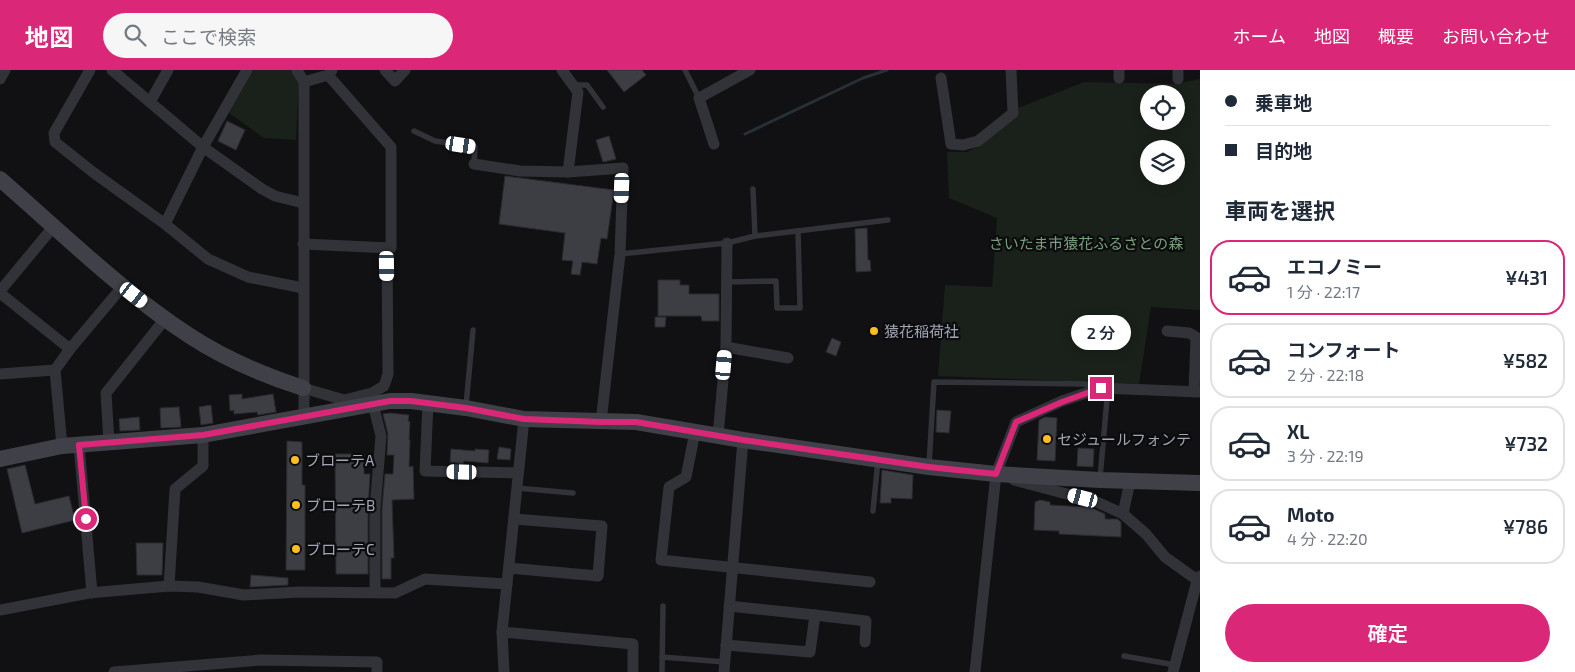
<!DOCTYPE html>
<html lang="ja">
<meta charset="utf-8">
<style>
:root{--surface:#fff;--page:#f6f6f7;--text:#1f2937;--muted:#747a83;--line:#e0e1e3;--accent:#db2777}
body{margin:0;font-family:"Exo 2","Noto Sans JP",sans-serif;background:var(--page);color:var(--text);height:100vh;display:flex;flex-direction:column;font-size:19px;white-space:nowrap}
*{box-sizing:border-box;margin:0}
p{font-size:16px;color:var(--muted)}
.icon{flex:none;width:28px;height:28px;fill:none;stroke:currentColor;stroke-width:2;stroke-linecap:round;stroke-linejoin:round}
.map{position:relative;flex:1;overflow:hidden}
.details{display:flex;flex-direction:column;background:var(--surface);width:375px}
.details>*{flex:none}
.hud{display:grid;align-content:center;height:110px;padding:0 25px;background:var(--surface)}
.tools{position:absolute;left:1140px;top:15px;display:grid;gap:10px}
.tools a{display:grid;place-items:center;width:45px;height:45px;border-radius:50%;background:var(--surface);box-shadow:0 2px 12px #0003;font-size:25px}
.end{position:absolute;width:22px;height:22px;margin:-11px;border:6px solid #db2777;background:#fff;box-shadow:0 0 0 2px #fff}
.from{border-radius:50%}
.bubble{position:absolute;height:35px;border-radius:18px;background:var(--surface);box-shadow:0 2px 12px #0003;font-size:16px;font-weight:600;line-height:35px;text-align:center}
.car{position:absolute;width:15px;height:30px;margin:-15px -8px;border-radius:6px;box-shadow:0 0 4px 1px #0007;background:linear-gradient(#fff 24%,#345 0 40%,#fff 0 76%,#345 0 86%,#fff 0)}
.hud b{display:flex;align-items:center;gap:18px;height:48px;font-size:19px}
.hud b+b{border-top:1px solid var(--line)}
.hud i{width:12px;height:12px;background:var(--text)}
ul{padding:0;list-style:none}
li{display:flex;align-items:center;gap:15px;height:75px;margin:0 10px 8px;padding:0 15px;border:2px solid var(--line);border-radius:20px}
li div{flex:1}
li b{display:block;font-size:19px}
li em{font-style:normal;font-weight:600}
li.current{border-color:var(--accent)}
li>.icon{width:45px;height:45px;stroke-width:1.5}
h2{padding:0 25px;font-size:22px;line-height:60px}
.cta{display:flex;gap:10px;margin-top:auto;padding:10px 25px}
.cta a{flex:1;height:58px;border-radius:30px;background:var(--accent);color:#fff;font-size:20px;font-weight:600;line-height:58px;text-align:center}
header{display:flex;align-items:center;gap:30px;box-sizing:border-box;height:70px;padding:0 25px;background:var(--accent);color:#fff}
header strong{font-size:24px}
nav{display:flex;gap:28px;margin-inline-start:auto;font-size:18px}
.search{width:350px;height:45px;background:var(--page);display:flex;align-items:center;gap:12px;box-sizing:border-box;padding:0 18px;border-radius:28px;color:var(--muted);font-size:19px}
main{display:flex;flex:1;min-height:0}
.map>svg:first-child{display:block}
.green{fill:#19211a;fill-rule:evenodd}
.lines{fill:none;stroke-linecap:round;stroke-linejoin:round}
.stream{stroke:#272f37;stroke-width:3}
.building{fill:#3d3e43;stroke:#2b2b2f}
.lane{stroke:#323338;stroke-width:5.5}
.street{stroke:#323338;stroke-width:11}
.secondary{stroke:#404148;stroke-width:16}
.route{stroke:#db2777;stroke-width:6}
.poi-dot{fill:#fdbe1f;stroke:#0c0c0e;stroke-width:2}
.labels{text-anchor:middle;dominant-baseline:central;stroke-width:4.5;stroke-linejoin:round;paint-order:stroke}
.park-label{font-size:15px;fill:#77a17c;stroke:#0c0c0e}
.poi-label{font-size:15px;fill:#a1a6b4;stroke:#0c0c0e;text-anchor:start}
</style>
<header>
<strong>地図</strong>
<div class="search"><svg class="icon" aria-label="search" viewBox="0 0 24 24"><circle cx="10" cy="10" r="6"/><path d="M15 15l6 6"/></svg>ここで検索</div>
<nav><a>ホーム</a><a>地図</a><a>概要</a><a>お問い合わせ</a></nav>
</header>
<main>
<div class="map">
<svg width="1200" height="602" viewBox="0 0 1200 602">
<rect width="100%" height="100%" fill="#111113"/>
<g class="green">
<path d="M 253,0 L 294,0 L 299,7 L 296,70 L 264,68 L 229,43 Z"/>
<path d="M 1200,9 L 1200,240 L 1151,237 L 1139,314 L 938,306 L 945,215 L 992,217 L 997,148 L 949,128 L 947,82 L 967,82 L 980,75 L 1018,38 L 1084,12 L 1177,14 ZM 1149,24 L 1176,24 L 1176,51 L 1149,51 ZM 1149,79 L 1176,79 L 1176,106 L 1149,106 Z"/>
</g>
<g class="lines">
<path class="stream" d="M 745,64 L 863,8 L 887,0"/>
</g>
<g class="building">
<path d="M 607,0 L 642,0 L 646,5 L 624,22 Z"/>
<path d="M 227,51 L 245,60 L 236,80 L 218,71 Z"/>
<path d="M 609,66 L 616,89 L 603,92 L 596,70 Z"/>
<path d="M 505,106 L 614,120 L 607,169 L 601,168 L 597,194 L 582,192 L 580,205 L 571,204 L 573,191 L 562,190 L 565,163 L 499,154 Z"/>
<path d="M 867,158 L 868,190 L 870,190 L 871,201 L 856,202 L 855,159 Z"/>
<path d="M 658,210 L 680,210 L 680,215 L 689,215 L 689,224 L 719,224 L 719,251 L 702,251 L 701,246 L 658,246 Z"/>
<path d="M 655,247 L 666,247 L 665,257 L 655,257 Z"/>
<path d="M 832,268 L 841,272 L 836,286 L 826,282 Z"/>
<path d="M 242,324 L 242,329 L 273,324 L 276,342 L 258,345 L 257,342 L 234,344 L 234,340 L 230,341 L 229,325 Z"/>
<path d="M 211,335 L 213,353 L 201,355 L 199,337 Z"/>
<path d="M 179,337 L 181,357 L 161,358 L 160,338 Z"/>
<path d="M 937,340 L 951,341 L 949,363 L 936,362 Z"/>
<path d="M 390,343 L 409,345 L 408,351 L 410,352 L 409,370 L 410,370 L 409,397 L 413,396 L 414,429 L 392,430 L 394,488 L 391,488 L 391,509 L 382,509 L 382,439 L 385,404 L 393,404 L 394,385 L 387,385 L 388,364 L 383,344 Z"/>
<path d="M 139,347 L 140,360 L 120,361 L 119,349 Z"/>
<path d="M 1045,347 L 1057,348 L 1055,391 L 1037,390 L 1039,350 Z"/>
<path d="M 287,371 L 302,372 L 302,415 L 305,415 L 305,500 L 286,500 Z"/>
<path d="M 499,377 L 511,379 L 510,390 L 497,389 Z"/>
<path d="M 1078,378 L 1094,379 L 1093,397 L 1077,396 Z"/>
<path d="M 451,379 L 475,381 L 475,379 L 489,380 L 488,393 L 464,391 L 463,394 L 450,392 Z"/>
<path d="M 335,384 L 364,384 L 364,404 L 370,404 L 368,439 L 368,504 L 336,504 Z"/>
<path d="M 25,395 L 35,434 L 69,426 L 75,450 L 22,463 L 7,399 Z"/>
<path d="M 882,400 L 913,405 L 912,429 L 891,428 L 891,433 L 880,433 Z"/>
<path d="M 1040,430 L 1050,432 L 1050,435 L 1085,437 L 1094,439 L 1105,444 L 1105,449 L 1117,449 L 1121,452 L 1121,467 L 1059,464 L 1059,461 L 1034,460 L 1035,432 Z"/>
<path d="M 136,473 L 163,473 L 162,505 L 137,505 Z"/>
<path d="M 251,505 L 288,508 L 288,515 L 250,517 Z"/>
</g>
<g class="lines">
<g class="lane">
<path d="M 685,0 L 699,28"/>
<path d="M 574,15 L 587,15 L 603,37"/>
<path d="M 414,61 L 435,71 L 475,77 L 474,94"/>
<path d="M 755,166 L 888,150"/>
<path d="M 620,184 L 727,173 L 755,166 L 753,119"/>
<path d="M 727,212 L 776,211 L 777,238 L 800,238 L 798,161"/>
<path d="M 466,336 L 473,260"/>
<path d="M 929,395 L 934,312 L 1084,314 L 1096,317"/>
<path d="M 1100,408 L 1108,318"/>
<path d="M 516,418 L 573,423"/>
<path d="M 873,441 L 878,390"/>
<path d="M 1124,586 L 1175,595"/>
<path d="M 662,587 L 725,592"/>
<path d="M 662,602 L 663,536"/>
</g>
<g class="street">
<path d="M 90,0 L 54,63 L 55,72 L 94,103 L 165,154"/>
<path d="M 112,0 L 203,77 L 262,119 L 275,126 L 303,133"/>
<path d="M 247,0 L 203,77 L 165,154 L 208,189 L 248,207 L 303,218"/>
<path d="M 297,0 L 304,12 L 304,346"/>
<path d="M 385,0 L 395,11 L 405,0"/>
<path d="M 562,0 L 578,22 L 568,102 L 623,98 L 620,184 L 601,352"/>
<path d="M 1119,0 L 1119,8"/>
<path d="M 1178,0 L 1178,9"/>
<path d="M 941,8 L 951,74 L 963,75 L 978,71 L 1013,43 L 1011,0"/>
<path d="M 0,9 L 5,0"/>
<path d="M 304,12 L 328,5 L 332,0"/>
<path d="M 150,32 L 168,0"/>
<path d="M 714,74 L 699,28 L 750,0"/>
<path d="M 474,94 L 520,101 L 568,102"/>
<path d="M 303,174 L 391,178 L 391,77 L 328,5"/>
<path d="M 0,221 L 54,156"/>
<path d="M 0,223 L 70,279"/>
<path d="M 1167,261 L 1189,263 L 1196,267 L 1194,322"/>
<path d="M 726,277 L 788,288"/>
<path d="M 0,304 L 55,300"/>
<path d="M 303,318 L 344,330 L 372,323 L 384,316 L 388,304 L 387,178"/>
<path d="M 428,333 L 425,401 L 517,403"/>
<path d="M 373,334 L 381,366 L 375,439 L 375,522"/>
<path d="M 695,362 L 686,407 L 669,417 L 661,490 L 870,512"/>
<path d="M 718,366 L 726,277 L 727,173"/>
<path d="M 109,372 L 106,323 L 165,249"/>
<path d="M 79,375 L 92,523"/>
<path d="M 62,376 L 55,300 L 70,279 L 123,216"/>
<path d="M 1014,410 L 1097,432 L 1123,444 L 1146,464 L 1165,487 L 1200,512"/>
<path d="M 1123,444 L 1130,411"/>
<path d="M 509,498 L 598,506 L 602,456 L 514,449"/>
<path d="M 169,516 L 175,419 L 203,396 L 203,365"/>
<path d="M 0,540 L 89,523 L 169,516 L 198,517 L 244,525 L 299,522 L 395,523 L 425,509 L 507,514"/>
<path d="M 815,545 L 866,551 L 865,572"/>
<path d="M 502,562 L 633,574 L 633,602"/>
<path d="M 726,575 L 810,582 L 815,545 L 729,536"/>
<path d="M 114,602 L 261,590 L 377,592 L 377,602"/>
<path d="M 504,602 L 502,562 L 524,349"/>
<path d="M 724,602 L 743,370"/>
<path d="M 975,602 L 996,404 L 1016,352 L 1062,331 L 1101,318 L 1200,322"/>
<path d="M 1173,602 L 1197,511 L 1200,506"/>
</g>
<g class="secondary">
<path d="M 0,109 C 61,162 122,222 190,266 C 225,289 263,305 303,318"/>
<path d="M 0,389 L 62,376 L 203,365 L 390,331 L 411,331 L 466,338 L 524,349 L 636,352 L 743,370 L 929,397 L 996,404 L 1100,410 L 1200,413"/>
</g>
</g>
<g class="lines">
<path class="route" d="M 86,449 L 79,375 L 203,365 L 390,331 L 411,331 L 466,338 L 524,349 L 601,352 L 636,352 L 743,370 L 929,397 L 996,404 L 1016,352 L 1062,332 L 1101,318"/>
</g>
<g class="poi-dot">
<circle cx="874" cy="261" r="5"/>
<circle cx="1047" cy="369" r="5"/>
<circle cx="295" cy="390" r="5"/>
<circle cx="296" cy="435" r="5"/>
<circle cx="296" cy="479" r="5"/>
</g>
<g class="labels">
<g class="park-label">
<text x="1086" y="173">さいたま市猿花ふるさとの森</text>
</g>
<g class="poi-label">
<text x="884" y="261">猿花稲荷社</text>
<text x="1057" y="369">セジュールフォンテ</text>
<text x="305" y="390">ブローテA</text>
<text x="306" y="435">ブローテB</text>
<text x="306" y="479">ブローテC</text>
</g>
</g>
</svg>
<div class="tools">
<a><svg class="icon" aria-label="locate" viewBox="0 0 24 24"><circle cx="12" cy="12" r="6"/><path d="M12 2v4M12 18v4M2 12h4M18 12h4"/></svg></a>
<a><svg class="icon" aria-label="layers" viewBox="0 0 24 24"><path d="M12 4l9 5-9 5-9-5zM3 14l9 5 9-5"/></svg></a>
</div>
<i class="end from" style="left:86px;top:449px"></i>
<i class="end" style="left:1101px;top:318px"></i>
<div class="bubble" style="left:1071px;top:245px;width:60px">2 分</div>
<i class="car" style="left:461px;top:75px;rotate:99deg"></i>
<i class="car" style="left:622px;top:118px;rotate:182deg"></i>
<i class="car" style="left:387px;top:196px;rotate:179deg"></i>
<i class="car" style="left:134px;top:225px;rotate:128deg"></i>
<i class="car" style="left:724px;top:295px;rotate:5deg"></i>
<i class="car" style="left:462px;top:402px;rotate:271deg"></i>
<i class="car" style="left:1083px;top:428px;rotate:285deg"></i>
</div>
<section class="details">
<div class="hud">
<b><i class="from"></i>乗車地</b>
<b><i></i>目的地</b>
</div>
<h2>車両を選択</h2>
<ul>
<li class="current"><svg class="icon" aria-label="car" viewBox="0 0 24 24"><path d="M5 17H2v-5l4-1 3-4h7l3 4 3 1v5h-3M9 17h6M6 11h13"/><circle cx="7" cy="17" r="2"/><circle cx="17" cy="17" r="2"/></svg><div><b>エコノミー</b><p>1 分 · 22:17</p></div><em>¥431</em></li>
<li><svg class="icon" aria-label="car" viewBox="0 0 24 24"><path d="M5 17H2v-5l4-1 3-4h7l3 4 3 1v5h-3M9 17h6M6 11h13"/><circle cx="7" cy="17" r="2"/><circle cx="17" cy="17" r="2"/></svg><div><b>コンフォート</b><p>2 分 · 22:18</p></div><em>¥582</em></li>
<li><svg class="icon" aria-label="car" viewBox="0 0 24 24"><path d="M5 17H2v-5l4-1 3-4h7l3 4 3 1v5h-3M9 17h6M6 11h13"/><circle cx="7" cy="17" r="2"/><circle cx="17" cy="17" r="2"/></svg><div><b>XL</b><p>3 分 · 22:19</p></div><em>¥732</em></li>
<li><svg class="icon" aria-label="car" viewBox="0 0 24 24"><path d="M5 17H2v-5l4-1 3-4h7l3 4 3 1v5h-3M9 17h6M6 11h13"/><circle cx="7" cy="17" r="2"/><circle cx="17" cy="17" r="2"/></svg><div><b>Moto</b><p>4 分 · 22:20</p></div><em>¥786</em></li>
</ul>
<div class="cta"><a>確定</a></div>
</section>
</main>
